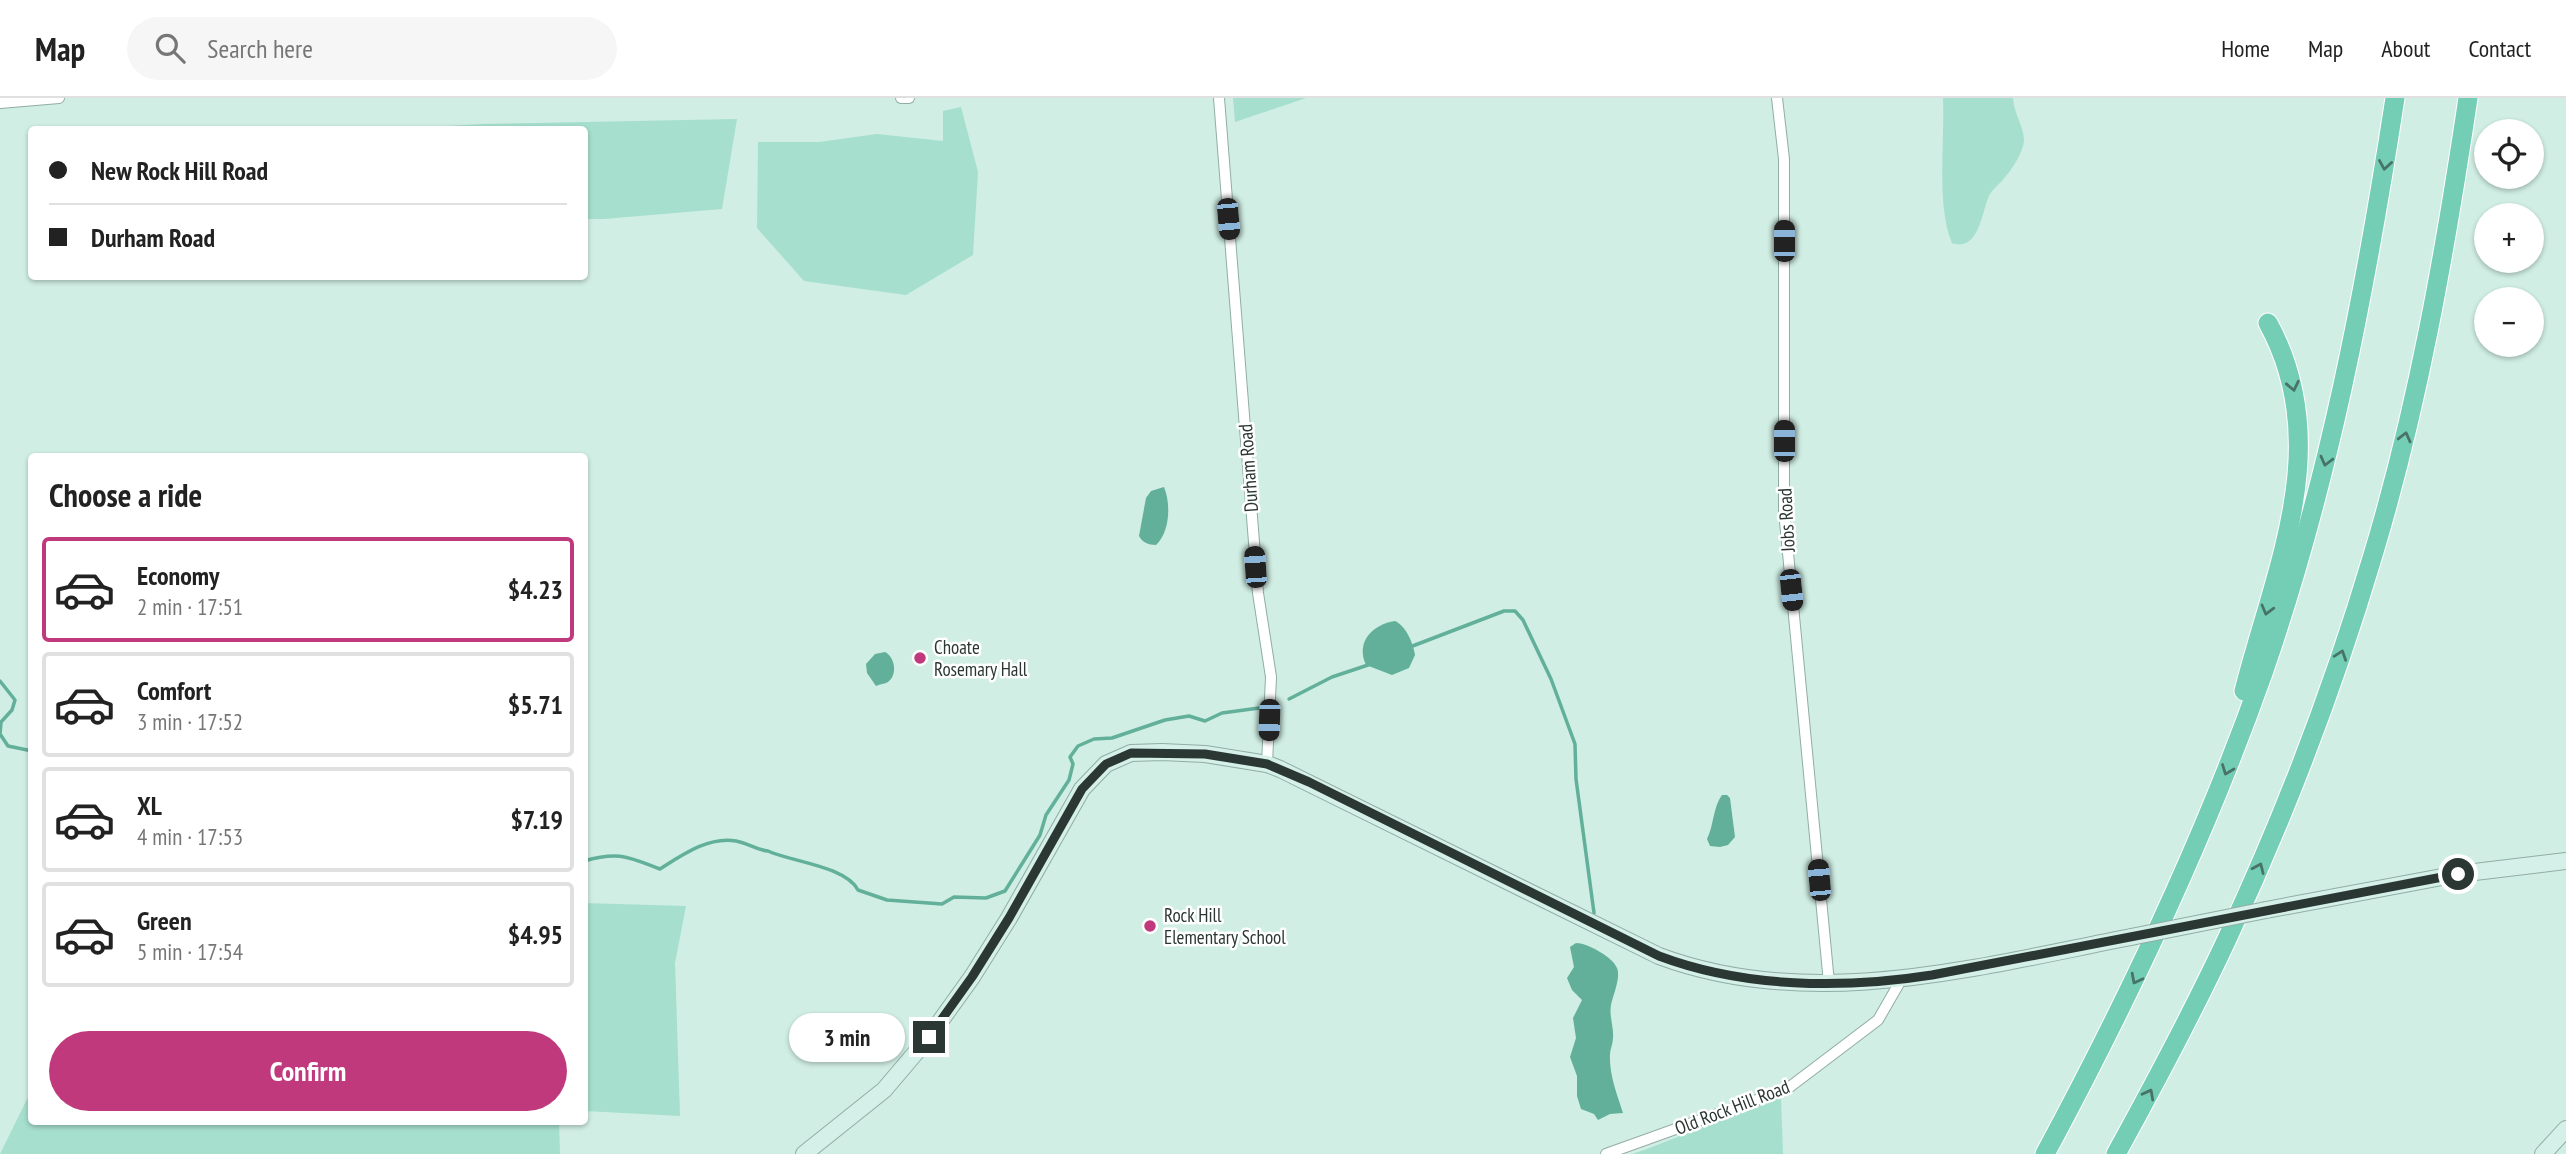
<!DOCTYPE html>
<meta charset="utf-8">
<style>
:root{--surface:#fff;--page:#f6f6f6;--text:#222;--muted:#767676;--line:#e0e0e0;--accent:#bf397c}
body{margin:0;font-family:"PT Sans Narrow",sans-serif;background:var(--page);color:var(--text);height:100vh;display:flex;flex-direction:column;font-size:26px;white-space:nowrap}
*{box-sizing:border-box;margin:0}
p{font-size:23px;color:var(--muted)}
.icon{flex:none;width:38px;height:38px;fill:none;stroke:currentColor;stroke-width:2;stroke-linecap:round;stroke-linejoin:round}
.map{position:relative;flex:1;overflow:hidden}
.details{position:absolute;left:28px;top:355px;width:560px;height:672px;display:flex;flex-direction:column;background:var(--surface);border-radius:7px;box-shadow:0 2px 5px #0004}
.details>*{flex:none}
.top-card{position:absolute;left:28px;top:28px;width:560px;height:154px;border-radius:7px;box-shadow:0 2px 5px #0004;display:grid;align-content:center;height:154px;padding:0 21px;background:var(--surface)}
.controls{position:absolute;left:2474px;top:21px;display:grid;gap:14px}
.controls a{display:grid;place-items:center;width:70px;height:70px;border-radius:50%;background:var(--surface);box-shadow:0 2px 5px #0004;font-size:35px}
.end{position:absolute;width:32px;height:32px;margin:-16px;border:9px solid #2b3733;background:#fff;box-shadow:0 0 0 4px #fff}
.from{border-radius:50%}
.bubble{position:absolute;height:49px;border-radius:24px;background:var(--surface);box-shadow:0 2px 5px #0004;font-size:23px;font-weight:800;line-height:49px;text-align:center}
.car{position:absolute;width:21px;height:42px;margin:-21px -10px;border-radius:9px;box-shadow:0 0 5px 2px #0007;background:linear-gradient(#222 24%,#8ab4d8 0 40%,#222 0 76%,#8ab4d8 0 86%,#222 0)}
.top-card b{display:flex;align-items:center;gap:24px;height:66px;font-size:26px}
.top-card b+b{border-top:2px solid var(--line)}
.top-card i{width:18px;height:18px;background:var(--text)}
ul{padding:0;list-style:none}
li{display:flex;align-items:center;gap:21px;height:105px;margin:0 14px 10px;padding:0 7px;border:4px solid var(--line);border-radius:7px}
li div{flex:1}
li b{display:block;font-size:26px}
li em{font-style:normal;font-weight:800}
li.on{border-color:var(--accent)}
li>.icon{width:63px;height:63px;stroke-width:1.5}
h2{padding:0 21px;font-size:32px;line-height:84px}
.primary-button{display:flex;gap:14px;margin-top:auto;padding:14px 21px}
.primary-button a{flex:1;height:80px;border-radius:42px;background:var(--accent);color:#fff;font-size:28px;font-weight:800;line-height:80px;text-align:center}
header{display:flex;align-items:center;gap:42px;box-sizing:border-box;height:98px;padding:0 35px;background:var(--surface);border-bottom:2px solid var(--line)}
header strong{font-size:33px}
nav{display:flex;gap:38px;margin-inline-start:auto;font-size:24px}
.search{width:490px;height:63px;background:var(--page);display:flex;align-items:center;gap:18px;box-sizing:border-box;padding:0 24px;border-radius:38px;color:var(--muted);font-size:26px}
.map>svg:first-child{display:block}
.green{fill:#a6dfce}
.water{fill:#62b09a}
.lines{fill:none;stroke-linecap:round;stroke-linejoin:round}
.stream{stroke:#62b09a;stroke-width:3.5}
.street-casing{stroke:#91ada4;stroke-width:12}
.secondary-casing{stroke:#91ada4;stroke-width:18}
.highway-casing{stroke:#fff;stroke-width:21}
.street{stroke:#fff;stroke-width:10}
.secondary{stroke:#d5f0e9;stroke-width:16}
.highway{stroke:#73ceb5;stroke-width:19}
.secondary-bridge-casing{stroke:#91ada4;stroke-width:18;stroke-linecap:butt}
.secondary-bridge{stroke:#d5f0e9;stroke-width:16}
.oneway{stroke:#487367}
.route{stroke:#2b3733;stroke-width:9}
.poi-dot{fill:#bf397c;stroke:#fff;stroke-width:2.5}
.labels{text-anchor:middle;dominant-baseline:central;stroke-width:5;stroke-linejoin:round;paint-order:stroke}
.street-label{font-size:19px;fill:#2b3733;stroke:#fff}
.poi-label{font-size:19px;fill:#2b3733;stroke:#fff;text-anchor:start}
</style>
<header>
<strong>Map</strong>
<div class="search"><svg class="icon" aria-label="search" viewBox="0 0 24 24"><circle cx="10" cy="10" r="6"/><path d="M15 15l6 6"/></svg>Search here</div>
<nav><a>Home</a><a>Map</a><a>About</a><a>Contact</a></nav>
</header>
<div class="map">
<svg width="2566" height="1056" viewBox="0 0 2566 1056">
<rect width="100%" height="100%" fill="#d0eee4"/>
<g class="green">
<path d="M 1233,0 L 1306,0 L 1235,24 Z"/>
<path d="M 1943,0 L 2013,0 C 2014,16 2024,29 2024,42 C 2023,56 2010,74 2001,84 C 1997,88 1993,91 1990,96 C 1982,110 1980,155 1952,145 C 1936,107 1945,42 1943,0 Z"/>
<path d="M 961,9 L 978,74 L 973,157 L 906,197 L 804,183 L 757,130 L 758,44 L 819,44 L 877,36 L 943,43 L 943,13 Z"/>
<path d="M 737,21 L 722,111 L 604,121 L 585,121 L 584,32 L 395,31 L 483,26 Z"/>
<path d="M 584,805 L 686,808 L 675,865 L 680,1018 L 585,1013 Z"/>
<path d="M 31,993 L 32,1024 L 559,1024 L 560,1056 L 0,1056 Z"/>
<path d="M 1781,998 L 1783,1056 L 1632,1056 L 1647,1051 Z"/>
</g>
<g class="water">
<path d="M 1164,389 C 1171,406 1170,434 1156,447 C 1148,447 1142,444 1139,438 L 1146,400 L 1151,393 Z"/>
<path d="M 1395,523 C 1406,528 1413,545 1415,557 L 1409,570 L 1392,577 L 1366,567 C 1355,544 1373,526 1395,523 Z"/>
<path d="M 885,554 C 895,559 898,577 888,584 C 885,586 880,586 876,588 L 867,575 L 866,566 L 875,556 Z"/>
<path d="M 1722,697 L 1727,697 L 1730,700 L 1735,739 L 1728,747 L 1720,749 L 1710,748 L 1707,741 C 1714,727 1713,709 1722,697 Z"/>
<path d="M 1576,845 C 1587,845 1613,859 1617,870 C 1621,880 1613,897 1611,907 C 1609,918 1614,930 1613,940 C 1613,946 1610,951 1610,956 C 1609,977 1617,996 1623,1015 L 1610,1016 L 1598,1022 L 1594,1016 L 1581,1011 L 1577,998 L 1577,978 L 1570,959 L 1576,940 L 1573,920 L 1582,902 L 1572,892 L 1567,880 L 1574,869 L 1570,849 Z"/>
</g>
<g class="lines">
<g class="stream">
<path d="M 1410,549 L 1504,513 L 1515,513 L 1523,522 L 1551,581 L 1575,646 L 1576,681 L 1594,815"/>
<path d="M 0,583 L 15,602 L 12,612 L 1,624 L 0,636 L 8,648 L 32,653"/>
<path d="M 1289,601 L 1332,579 L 1371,566"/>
<path d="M 584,763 C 619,753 628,759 660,771 C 682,757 709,738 736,743 C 748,745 756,752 768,753 C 792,764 845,768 858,792 L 887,802 L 942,806 L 954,799 L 986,800 L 1005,793 L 1040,737 L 1046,717 L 1069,682 L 1073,666 L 1070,659 L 1078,648 L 1094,641 L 1112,640 L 1165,622 L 1189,618 L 1205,623 L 1222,615 L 1259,610"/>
</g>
<g class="street-casing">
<g id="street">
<path d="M 901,0 L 909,0"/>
<path d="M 1219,0 L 1258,495 L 1271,579 L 1267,666"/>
<path d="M 1777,0 L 1784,61 L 1784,413 L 1829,885"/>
<path d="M 0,5 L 59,0"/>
<path d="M 1606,1056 L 1787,991 L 1878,922 L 1901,882"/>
</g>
</g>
<g class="secondary-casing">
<g id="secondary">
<path d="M 2266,812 L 2458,776 L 2566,763"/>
<path d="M 804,1056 L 884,992 L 929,939 L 972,879 L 1009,820 L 1082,691 L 1106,666 L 1131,655 L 1162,654 L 1205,656 L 1267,666 L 1280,671 L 1659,858 C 1812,915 1977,869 2131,839"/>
<path d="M 2543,1056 L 2566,1031"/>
</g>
</g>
<g class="highway-casing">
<g id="highway">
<path d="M 2244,593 C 2275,471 2335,347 2268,225"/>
<path d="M 2045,1056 C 2129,900 2204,742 2263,575 C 2328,388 2365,195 2395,0"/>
<path d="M 2116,1056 C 2155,985 2193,914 2227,841 C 2285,717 2334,588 2373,457 C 2418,308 2445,154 2468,0"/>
</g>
</g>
<use href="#street" class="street"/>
<use href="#secondary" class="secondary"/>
<use href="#highway" class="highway"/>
<g class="secondary-bridge-casing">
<path id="secondary-bridge" d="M 2131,839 L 2266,812"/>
</g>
<use href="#secondary-bridge" class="secondary-bridge"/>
</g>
<defs><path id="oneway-chevron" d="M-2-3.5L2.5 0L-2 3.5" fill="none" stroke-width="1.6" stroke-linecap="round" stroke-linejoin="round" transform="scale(1.75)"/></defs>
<g class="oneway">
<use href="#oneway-chevron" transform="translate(2385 67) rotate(99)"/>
<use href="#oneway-chevron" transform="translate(2293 288) rotate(78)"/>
<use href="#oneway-chevron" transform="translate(2405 339) rotate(-76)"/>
<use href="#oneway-chevron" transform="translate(2326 363) rotate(104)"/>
<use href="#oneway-chevron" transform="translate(2267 512) rotate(105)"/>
<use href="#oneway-chevron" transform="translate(2341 557) rotate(-71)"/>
<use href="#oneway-chevron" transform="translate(2227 672) rotate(111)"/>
<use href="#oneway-chevron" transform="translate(2259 770) rotate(-66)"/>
<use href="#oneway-chevron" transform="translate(2136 881) rotate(117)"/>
<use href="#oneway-chevron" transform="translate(2149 996) rotate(-62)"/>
</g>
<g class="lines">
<path class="route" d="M 929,939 L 972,879 L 1009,820 L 1082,691 L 1106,666 L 1131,655 L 1205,656 L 1267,666 L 1309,684 L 1659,858 C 1744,890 1843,891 1932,877 L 2458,776"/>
</g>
<g class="poi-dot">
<circle cx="920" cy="560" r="7"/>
<circle cx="1150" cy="828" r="7"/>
</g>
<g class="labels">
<g class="street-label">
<text transform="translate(1248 370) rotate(-94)">Durham Road</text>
<text transform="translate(1786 422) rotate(-93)">Jobs Road</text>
<text transform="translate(1732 1009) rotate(-21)">Old Rock Hill Road</text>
</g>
<g class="poi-label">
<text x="934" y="549">Choate<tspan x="934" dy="22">Rosemary Hall</tspan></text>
<text x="1164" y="817">Rock Hill<tspan x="1164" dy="22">Elementary School</tspan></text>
</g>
</g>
</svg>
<div class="controls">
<a><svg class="icon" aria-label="locate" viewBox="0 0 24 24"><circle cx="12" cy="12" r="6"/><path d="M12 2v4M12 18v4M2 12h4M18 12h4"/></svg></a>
<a>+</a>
<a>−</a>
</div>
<i class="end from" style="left:2458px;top:776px"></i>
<i class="end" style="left:929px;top:939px"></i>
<div class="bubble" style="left:789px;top:915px;width:116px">3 min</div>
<i class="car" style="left:1228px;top:121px;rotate:175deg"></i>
<i class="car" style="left:1784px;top:143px;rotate:0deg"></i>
<i class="car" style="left:1784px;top:343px;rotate:0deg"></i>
<i class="car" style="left:1255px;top:469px;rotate:356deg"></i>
<i class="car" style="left:1791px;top:492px;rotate:174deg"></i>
<i class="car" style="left:1269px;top:622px;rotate:182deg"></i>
<i class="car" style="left:1819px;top:782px;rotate:355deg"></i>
<div class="top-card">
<b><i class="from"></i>New Rock Hill Road</b>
<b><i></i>Durham Road</b>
</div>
<section class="details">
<h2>Choose a ride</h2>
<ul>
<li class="on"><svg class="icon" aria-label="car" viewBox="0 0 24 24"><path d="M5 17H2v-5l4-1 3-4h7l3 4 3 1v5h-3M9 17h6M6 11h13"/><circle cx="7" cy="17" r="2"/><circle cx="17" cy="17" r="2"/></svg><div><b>Economy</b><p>2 min · 17:51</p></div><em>$4.23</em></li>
<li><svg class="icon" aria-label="car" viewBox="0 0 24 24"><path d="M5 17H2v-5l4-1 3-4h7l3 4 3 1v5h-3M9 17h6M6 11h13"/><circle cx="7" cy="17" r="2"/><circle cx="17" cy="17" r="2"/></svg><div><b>Comfort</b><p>3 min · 17:52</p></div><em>$5.71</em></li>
<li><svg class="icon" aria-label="car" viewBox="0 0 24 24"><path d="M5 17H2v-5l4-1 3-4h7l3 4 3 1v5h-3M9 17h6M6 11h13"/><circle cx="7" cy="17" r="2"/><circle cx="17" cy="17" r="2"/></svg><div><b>XL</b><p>4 min · 17:53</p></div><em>$7.19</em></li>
<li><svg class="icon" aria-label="car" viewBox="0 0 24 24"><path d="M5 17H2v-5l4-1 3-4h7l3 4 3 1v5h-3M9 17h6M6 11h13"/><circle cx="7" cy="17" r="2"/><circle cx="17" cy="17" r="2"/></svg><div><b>Green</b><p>5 min · 17:54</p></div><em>$4.95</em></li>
</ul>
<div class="primary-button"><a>Confirm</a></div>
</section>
</div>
